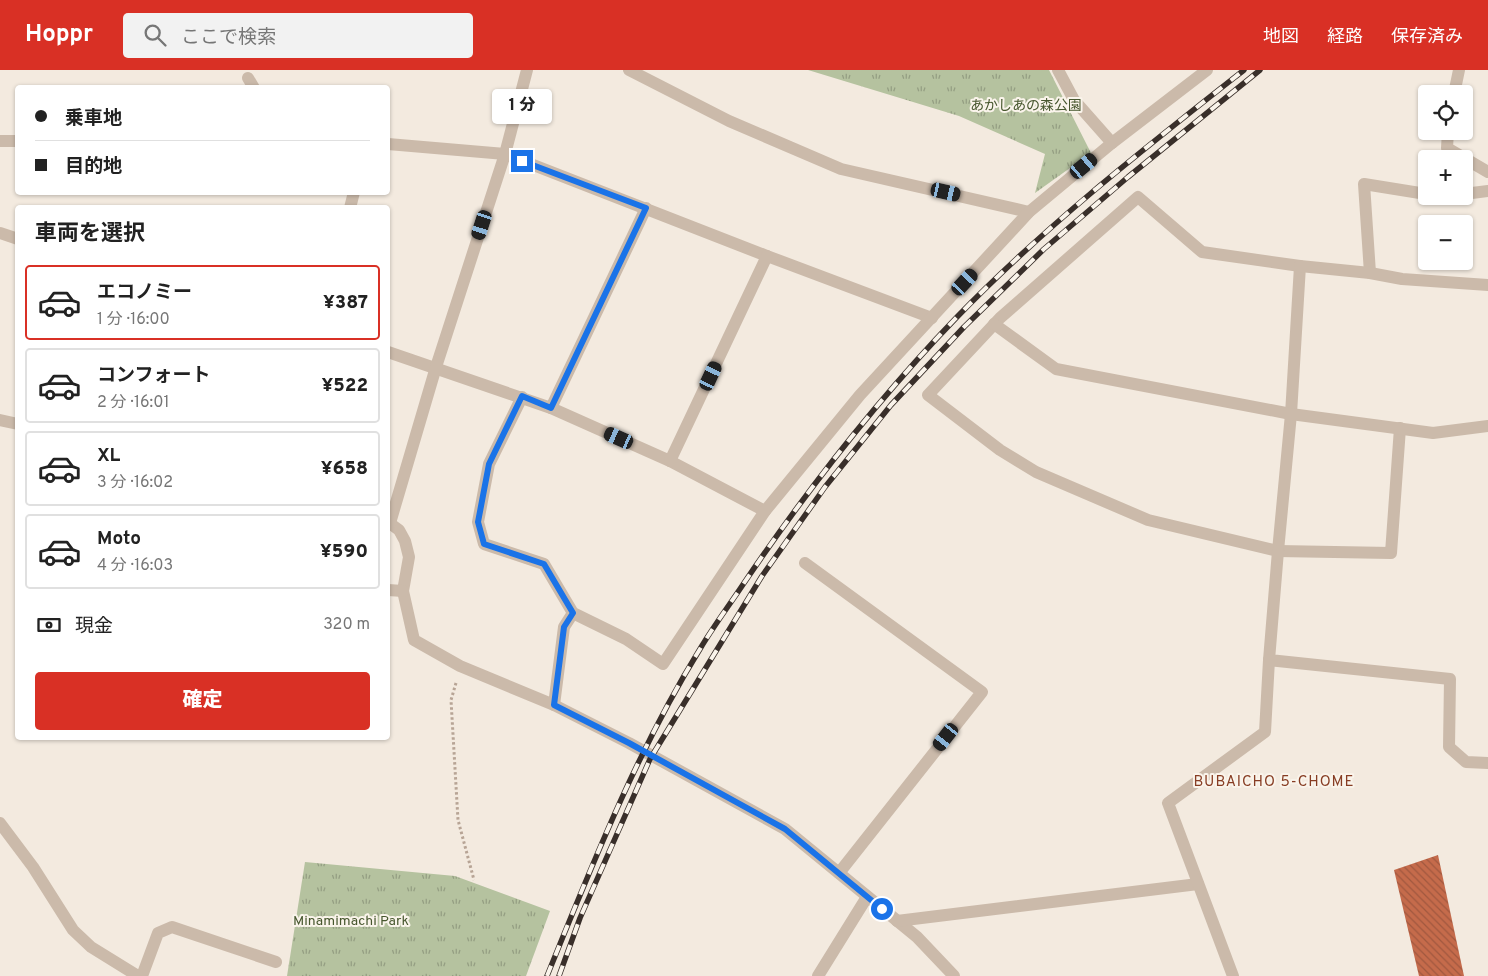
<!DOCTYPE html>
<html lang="ja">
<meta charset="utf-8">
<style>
:root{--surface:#fff;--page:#f2f2f2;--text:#222;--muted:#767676;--line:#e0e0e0;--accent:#d93025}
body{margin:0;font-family:Overpass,"Noto Sans JP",sans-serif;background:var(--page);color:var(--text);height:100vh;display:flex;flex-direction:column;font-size:19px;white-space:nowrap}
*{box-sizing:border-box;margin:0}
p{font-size:16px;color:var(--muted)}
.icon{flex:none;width:28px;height:28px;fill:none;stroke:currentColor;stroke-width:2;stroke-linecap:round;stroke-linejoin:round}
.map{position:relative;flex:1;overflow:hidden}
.side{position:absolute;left:15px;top:135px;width:375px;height:535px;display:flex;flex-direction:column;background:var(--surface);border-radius:5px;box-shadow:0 1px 4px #0004}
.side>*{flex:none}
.hud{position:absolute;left:15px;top:15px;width:375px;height:110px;border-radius:5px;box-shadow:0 1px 4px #0004;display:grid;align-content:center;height:110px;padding:0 20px;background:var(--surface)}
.buttons{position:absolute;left:1418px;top:15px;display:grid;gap:10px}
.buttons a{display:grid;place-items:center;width:55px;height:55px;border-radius:5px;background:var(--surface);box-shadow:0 1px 4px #0004;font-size:25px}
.end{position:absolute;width:22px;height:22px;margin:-11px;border:6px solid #1a73e8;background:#fff;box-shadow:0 0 0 2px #fff}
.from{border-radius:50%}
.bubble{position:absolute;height:35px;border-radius:5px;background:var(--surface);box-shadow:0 1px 4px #0004;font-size:16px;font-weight:800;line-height:35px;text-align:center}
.car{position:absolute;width:15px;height:30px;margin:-15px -8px;border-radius:6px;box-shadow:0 0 4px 1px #0007;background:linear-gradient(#222 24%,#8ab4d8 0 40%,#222 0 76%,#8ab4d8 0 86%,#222 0)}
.hud b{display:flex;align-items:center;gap:18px;height:48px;font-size:19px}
.hud b+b{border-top:1px solid var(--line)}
.hud i{width:12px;height:12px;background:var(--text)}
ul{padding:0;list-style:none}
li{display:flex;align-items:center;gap:15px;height:75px;margin:0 10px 8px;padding:0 10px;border:2px solid var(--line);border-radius:5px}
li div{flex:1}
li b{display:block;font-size:19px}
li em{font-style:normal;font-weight:800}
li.current{border-color:var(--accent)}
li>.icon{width:45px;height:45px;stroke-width:1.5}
h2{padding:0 20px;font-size:22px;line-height:60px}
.pay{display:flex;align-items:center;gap:12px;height:55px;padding:0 20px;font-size:19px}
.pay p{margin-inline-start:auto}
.cta{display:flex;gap:10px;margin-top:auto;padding:10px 20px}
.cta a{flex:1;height:58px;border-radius:5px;background:var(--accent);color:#fff;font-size:20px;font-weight:800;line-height:58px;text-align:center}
header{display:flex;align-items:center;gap:30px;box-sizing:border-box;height:70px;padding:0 25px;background:var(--accent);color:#fff}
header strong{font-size:24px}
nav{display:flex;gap:28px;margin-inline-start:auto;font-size:18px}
.search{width:350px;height:45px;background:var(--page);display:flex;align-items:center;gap:12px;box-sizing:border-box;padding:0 18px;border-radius:5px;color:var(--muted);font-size:19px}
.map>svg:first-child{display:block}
.park{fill:url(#park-tufts)}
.building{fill:url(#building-back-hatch)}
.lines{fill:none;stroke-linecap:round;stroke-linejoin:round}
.path{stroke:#b7a495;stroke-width:3;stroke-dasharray:2.5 2.5;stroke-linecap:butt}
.lane{stroke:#cbbaaa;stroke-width:12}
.street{stroke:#cbbaaa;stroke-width:12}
.rail-casing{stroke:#392f2a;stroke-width:5.5}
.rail{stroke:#faf4eb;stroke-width:4;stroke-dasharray:11;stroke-linecap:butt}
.route{stroke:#1a73e8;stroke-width:6}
.labels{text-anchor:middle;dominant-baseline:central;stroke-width:4;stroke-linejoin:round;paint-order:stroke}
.park-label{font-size:14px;fill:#47572e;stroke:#faf4eb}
.neighbourhood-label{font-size:15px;letter-spacing:1px;fill:#873d23;stroke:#faf4eb}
</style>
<header>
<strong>Hoppr</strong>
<div class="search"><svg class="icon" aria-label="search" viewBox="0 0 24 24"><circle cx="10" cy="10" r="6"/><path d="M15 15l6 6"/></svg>ここで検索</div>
<nav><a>地図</a><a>経路</a><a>保存済み</a></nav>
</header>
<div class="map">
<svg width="1488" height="906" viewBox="0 0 1488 906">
<defs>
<pattern id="park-tufts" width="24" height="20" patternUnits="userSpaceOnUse" patternTransform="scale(1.25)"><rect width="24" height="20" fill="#b5c29f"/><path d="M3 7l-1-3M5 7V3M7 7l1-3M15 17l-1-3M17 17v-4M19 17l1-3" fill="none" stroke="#949e82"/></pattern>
<pattern id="building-back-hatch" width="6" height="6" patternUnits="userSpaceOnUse" patternTransform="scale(1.25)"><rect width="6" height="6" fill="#c56b4b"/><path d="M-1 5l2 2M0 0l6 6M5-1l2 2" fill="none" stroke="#a1583f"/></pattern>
</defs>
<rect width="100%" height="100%" fill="#f3eadf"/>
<g class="park">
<path d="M 808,0 L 1049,0 L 1091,83 L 1035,123 L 1045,84 L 959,46 Z"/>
<path d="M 305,792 L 455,806 L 550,841 L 526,906 L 287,906 Z"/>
</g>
<path class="building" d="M 1438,785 L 1464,906 L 1419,906 L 1394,800 Z"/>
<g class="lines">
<path class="path" d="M 456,613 L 451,630 L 458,750 L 474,810"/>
<g class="lane">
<path d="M 1058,0 L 1074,30 L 1112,73"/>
<path d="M 0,71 L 18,71"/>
<path d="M 1464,124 L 1488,121"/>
<path d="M 1438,126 L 1450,126"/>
<path d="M 1370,203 L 1364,114 L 1426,124"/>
<path d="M 1278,481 L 1391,483 L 1400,358"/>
<path d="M 554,635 L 564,557 L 573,543"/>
<path d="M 142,906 L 158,863 L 172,857 L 276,892"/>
</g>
<g class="street">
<path d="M 629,0 L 729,51 L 841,99 L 1029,142"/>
<path d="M 248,8 L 254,18"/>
<path d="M 1454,24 L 1459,0"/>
<path d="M 1448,61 L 1447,78 L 1488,102"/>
<path d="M 388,74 L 505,84 L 767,186 L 932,248"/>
<path d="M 1138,127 L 1202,182 L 1300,196 L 1291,344 L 1278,481 L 1148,450 L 1036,402 L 1000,380 L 928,325 L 1000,248 Z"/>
<path d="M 350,138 L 354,122"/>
<path d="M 0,163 L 18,169"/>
<path d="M 1300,196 L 1370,203 L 1402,209 L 1488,215"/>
<path d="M 994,254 L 1056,299 L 1291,344 L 1433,363 L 1488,356"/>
<path d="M 388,282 L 551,338 L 670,391 L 765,441"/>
<path d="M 522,327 L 489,394 L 478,452 L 484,474 L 544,494 L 573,543 L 626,569 L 663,594 L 765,441 L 860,325 L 1029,142 L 1112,73 L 1207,0"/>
<path d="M 551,338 L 646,138"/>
<path d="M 0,350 L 18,354"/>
<path d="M 670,391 L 767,186"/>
<path d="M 388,452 L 399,460 L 405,471 L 409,487 L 403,521 L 414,570 L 460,596 L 554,635 L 629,673 L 785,759 L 917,867 L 954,906"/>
<path d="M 390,453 L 436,297 L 505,84 L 527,0"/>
<path d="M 1278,481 L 1269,590 L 1450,609 L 1449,677 L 1466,692 L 1488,693"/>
<path d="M 805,493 L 982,622 L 839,803"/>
<path d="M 388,520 L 403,521"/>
<path d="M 0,753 L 33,797 L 73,860 L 91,877 L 138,906"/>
<path d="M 897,851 L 1198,814"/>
<path d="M 818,906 L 867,827"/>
<path d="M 1233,906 L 1168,733 L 1265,662 L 1269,590"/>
</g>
<g class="rail-casing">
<g id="rail">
<path d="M 547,906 C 592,795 637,681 700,579 C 713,557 728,537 742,516 C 806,421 877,330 957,247 C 1045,156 1145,78 1244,0"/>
<path d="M 559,906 L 580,848 L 650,689 L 762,506 L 825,417 L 891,335 L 964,257 L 1044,179 L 1128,107 L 1260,0"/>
</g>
</g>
<use href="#rail" class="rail"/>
</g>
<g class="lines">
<path class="route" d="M 522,91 L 646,138 L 551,338 L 522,326 L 489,394 L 478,452 L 484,474 L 544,494 L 573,543 L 564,557 L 554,635 L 629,673 L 785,759 L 882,839"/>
</g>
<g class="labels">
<g class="park-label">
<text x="1026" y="36">あかしあの森公園</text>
<text x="351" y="851">Minamimachi Park</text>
</g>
<g class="neighbourhood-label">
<text x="1274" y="712">BUBAICHO 5-CHOME</text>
</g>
</g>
</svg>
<div class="buttons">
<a><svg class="icon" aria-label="locate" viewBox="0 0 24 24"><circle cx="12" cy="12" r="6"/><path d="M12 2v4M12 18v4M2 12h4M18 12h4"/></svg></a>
<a>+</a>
<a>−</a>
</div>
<i class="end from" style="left:882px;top:839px"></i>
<i class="end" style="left:522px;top:91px"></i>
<div class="bubble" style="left:492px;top:19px;width:60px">1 分</div>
<i class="car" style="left:1084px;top:96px;rotate:50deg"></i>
<i class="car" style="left:946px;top:122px;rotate:103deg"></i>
<i class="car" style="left:482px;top:155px;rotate:198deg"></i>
<i class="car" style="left:965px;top:212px;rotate:43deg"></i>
<i class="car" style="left:711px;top:306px;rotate:25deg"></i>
<i class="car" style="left:619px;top:368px;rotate:294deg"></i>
<i class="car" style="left:946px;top:667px;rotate:218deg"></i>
<div class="hud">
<b><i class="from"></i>乗車地</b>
<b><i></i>目的地</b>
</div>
<section class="side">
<h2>車両を選択</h2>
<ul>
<li class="current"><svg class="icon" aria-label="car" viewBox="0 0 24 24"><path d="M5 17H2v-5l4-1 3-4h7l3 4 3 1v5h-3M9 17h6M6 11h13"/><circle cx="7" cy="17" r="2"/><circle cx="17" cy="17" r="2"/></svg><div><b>エコノミー</b><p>1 分 · 16:00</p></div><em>¥387</em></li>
<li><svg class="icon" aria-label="car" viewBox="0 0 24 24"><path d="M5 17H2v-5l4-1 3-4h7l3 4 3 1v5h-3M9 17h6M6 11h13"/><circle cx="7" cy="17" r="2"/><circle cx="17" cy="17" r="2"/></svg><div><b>コンフォート</b><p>2 分 · 16:01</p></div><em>¥522</em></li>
<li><svg class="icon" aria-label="car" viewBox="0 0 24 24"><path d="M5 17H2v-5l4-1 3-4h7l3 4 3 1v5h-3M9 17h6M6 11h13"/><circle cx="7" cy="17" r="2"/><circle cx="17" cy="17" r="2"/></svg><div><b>XL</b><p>3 分 · 16:02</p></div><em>¥658</em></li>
<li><svg class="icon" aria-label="car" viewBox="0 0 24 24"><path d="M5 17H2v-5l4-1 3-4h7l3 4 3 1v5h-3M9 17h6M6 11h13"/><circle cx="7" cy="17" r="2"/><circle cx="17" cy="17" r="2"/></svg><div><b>Moto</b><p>4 分 · 16:03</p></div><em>¥590</em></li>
</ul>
<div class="pay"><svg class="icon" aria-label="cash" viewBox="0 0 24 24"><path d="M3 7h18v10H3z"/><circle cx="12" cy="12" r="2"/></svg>現金<p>320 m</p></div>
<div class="cta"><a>確定</a></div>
</section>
</div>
